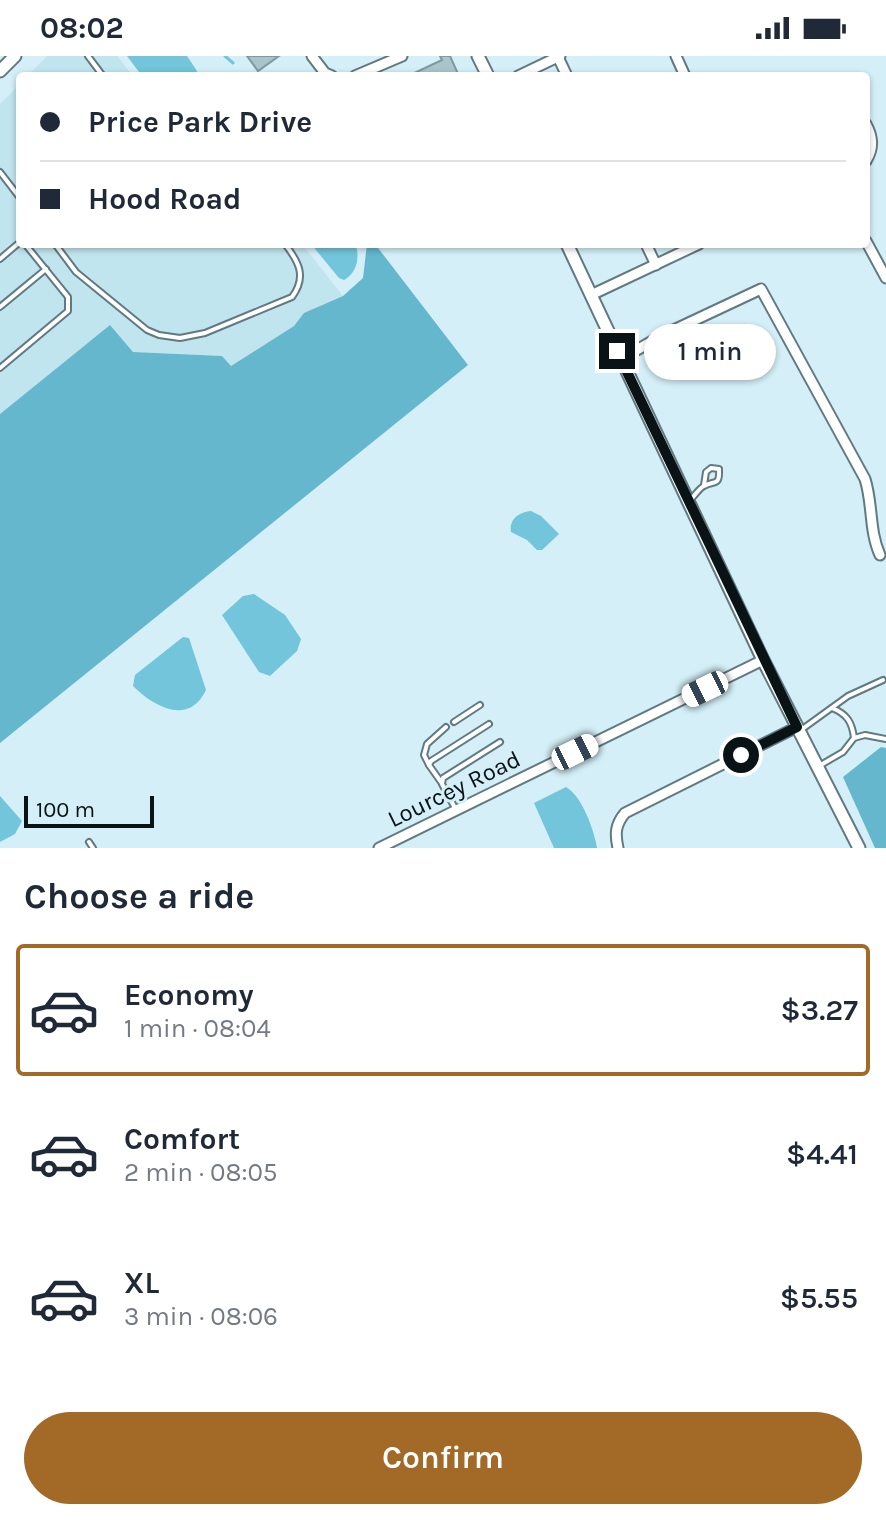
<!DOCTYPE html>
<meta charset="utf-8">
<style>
:root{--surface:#fff;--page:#f6f6f7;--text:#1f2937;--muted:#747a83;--line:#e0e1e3;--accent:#a26927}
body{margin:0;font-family:Karla,sans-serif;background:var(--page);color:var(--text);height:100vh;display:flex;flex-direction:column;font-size:30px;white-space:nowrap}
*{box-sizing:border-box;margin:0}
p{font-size:26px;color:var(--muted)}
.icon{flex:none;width:44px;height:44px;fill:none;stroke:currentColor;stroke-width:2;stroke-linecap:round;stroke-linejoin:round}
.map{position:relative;height:792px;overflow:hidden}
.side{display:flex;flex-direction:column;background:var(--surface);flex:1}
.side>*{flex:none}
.banner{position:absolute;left:16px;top:16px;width:854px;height:176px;border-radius:8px;box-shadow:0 2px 6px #0004;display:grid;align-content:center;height:176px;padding:0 24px;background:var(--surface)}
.scale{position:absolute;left:24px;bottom:20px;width:130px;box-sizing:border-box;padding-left:8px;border:4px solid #091215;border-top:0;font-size:22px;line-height:28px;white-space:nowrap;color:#091215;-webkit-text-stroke:6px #d4eff7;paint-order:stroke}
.end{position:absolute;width:36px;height:36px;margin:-18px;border:10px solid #091215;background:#fff;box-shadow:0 0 0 4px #fff}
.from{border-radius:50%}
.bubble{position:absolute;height:56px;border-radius:28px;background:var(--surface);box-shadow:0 2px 6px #0004;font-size:26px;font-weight:600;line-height:56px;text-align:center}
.car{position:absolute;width:24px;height:48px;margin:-24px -12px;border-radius:10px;box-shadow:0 0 6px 2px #0007;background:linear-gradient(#fff 24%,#345 0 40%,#fff 0 76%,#345 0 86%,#fff 0)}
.banner b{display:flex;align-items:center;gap:28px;height:76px;font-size:30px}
.banner b+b{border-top:2px solid var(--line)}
.banner i{width:20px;height:20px;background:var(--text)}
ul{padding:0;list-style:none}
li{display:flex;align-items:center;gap:24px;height:132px;margin:0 16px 12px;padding:0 8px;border:4px solid transparent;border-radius:8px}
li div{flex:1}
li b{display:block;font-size:30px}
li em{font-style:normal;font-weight:600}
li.current{border-color:var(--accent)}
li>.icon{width:72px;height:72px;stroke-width:1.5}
h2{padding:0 24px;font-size:36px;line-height:96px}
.button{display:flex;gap:16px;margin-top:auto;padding:16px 24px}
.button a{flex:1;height:92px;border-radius:48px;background:var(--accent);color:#fff;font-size:32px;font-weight:600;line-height:92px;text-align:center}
.status{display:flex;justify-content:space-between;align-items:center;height:56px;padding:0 40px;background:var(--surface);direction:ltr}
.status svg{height:22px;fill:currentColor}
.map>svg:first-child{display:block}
.built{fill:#c1e5ef}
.forest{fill:#64b7cc}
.water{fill:#72c5da}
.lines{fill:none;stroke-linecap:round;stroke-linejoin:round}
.stream{stroke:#72c5da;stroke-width:3}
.building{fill:#aac4cb;stroke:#8099a0;stroke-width:2}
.service-casing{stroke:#617980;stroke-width:8}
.minor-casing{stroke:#617980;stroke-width:13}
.tertiary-casing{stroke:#617980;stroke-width:15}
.service{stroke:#fff;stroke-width:4}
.minor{stroke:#fff;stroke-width:9}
.tertiary{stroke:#fff;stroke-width:11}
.route{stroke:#091215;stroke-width:10}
.labels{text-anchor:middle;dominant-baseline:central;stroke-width:6;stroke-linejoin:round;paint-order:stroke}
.street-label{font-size:24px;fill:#091215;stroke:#d4eff7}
</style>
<div class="status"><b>08:02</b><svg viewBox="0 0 49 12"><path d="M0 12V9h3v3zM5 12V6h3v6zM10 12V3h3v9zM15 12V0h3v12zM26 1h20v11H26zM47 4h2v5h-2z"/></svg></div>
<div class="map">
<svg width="886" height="792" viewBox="0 0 886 792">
<rect width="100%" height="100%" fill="#d4eff7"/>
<g class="built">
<path d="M 47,0 L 117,0 L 133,20 L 27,20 Z"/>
<path d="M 20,28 L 20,188 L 302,188 L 343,240 L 305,257 L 294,270 L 231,311 L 222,300 L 133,296 L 110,269 L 0,358 L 0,48 Z"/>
</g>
<g class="forest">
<path d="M 367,188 L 375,188 L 468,309 L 0,687 L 0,358 L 110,269 L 133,296 L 222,300 L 231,310 L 294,270 L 304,257 L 343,240 L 363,222 Z"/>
<path d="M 881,691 L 886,692 L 886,792 L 875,792 L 843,721 Z"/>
</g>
<g class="water">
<path d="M 127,0 L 187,0 L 197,15 L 195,20 L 142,20 Z"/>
<path d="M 311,188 L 355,188 C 361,201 356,218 344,224 L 339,222 Z"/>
<path d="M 531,455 L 541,460 L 559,478 L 542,494 L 537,494 L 527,484 L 511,476 C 509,463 519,456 531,455 Z"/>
<path d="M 254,538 L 285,559 L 301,583 L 297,595 L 270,620 L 259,616 L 222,559 L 243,540 Z"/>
<path d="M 183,581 L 189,582 L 206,634 C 189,670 154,651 133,630 L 135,619 Z"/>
<path d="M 566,731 C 582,740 594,774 597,792 L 554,792 L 534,747 Z"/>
<path d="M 0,740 L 22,765 L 15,778 L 0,786 Z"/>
</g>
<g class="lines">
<path class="stream" d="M 225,0 L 233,7"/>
</g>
<g class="building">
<path d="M 247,0 L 279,0 L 258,15 Z"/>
<path d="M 440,0 L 450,0 L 459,20 L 408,20 L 442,4 Z"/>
</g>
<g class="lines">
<g class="service-casing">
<g id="service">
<path d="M 88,0 L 103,20"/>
<path d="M 0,116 L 20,142"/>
<path d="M 55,188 L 76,216 L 147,274 L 159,279 L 180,282 L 205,277 L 292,241 C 307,221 299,206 285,188"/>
<path d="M 0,203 L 20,186"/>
<path d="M 0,251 L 46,213"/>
<path d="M 0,312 L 68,255 L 68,241 L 25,188"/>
<path d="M 690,444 C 695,440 699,432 704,430 C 714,424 720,431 719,413 L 711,412 L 706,416 L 704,429"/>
<path d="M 832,652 C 847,658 852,666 854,682"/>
<path d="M 454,666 L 480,649"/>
<path d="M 801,674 L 848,640 L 883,624"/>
<path d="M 429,709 L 424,699 L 427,688 L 446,671"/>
<path d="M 819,710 L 843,696 L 854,682 L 865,679 L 886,683"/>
<path d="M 441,726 L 429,709 L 431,705 L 489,668"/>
<path d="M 455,752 L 442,728 L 443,722 L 500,686"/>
<path d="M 89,786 L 93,792"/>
</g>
</g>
<g class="minor-casing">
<g id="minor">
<path d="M 312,0 L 325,17 L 332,20"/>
<path d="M 676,0 L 685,20"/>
<path d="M 558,1 L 567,20"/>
<path d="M 355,20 L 402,0"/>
<path d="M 518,20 L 560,0"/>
<path d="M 866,68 C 873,81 874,92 866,105"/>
<path d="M 866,185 L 886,222"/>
<path d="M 646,188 L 656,209"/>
<path d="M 591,239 L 699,188"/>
<path d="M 621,303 L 663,279 L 761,233 L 865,423 C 873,448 869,475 880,499"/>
<path d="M 379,792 L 763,604"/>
<path d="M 618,792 C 615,778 615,769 625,757 L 797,671"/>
</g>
</g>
<g class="tertiary-casing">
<g id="tertiary">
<path d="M 478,0 L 488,20"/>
<path d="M 0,15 L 15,0"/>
<path d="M 567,188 L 763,604 L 859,792"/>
</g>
</g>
<use href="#service" class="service"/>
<use href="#minor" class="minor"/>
<use href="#tertiary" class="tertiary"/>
</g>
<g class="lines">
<path class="route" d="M 617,295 L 797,671 L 741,699"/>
</g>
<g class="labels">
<g class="street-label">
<text transform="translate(454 733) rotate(-26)">Lourcey Road</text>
</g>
</g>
</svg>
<div class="scale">100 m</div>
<i class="end from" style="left:741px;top:699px"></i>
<i class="end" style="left:617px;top:295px"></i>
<div class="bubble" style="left:644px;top:268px;width:132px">1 min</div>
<i class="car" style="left:705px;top:633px;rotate:244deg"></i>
<i class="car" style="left:575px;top:696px;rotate:64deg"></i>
<div class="banner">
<b><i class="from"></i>Price Park Drive</b>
<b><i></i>Hood Road</b>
</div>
</div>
<section class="side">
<h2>Choose a ride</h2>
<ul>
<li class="current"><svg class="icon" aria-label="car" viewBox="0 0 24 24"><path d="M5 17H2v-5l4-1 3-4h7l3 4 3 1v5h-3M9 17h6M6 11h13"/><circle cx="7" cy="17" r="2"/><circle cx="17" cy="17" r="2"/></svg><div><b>Economy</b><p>1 min · 08:04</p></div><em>$3.27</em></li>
<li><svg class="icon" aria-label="car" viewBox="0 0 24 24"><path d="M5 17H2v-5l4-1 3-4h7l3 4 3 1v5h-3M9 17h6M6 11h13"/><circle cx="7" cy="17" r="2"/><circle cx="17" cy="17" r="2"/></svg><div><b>Comfort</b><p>2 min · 08:05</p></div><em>$4.41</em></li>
<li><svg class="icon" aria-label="car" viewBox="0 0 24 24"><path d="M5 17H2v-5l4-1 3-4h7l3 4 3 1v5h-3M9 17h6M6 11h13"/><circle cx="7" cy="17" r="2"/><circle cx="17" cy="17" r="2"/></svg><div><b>XL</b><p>3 min · 08:06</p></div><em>$5.55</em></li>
</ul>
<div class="button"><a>Confirm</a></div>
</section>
